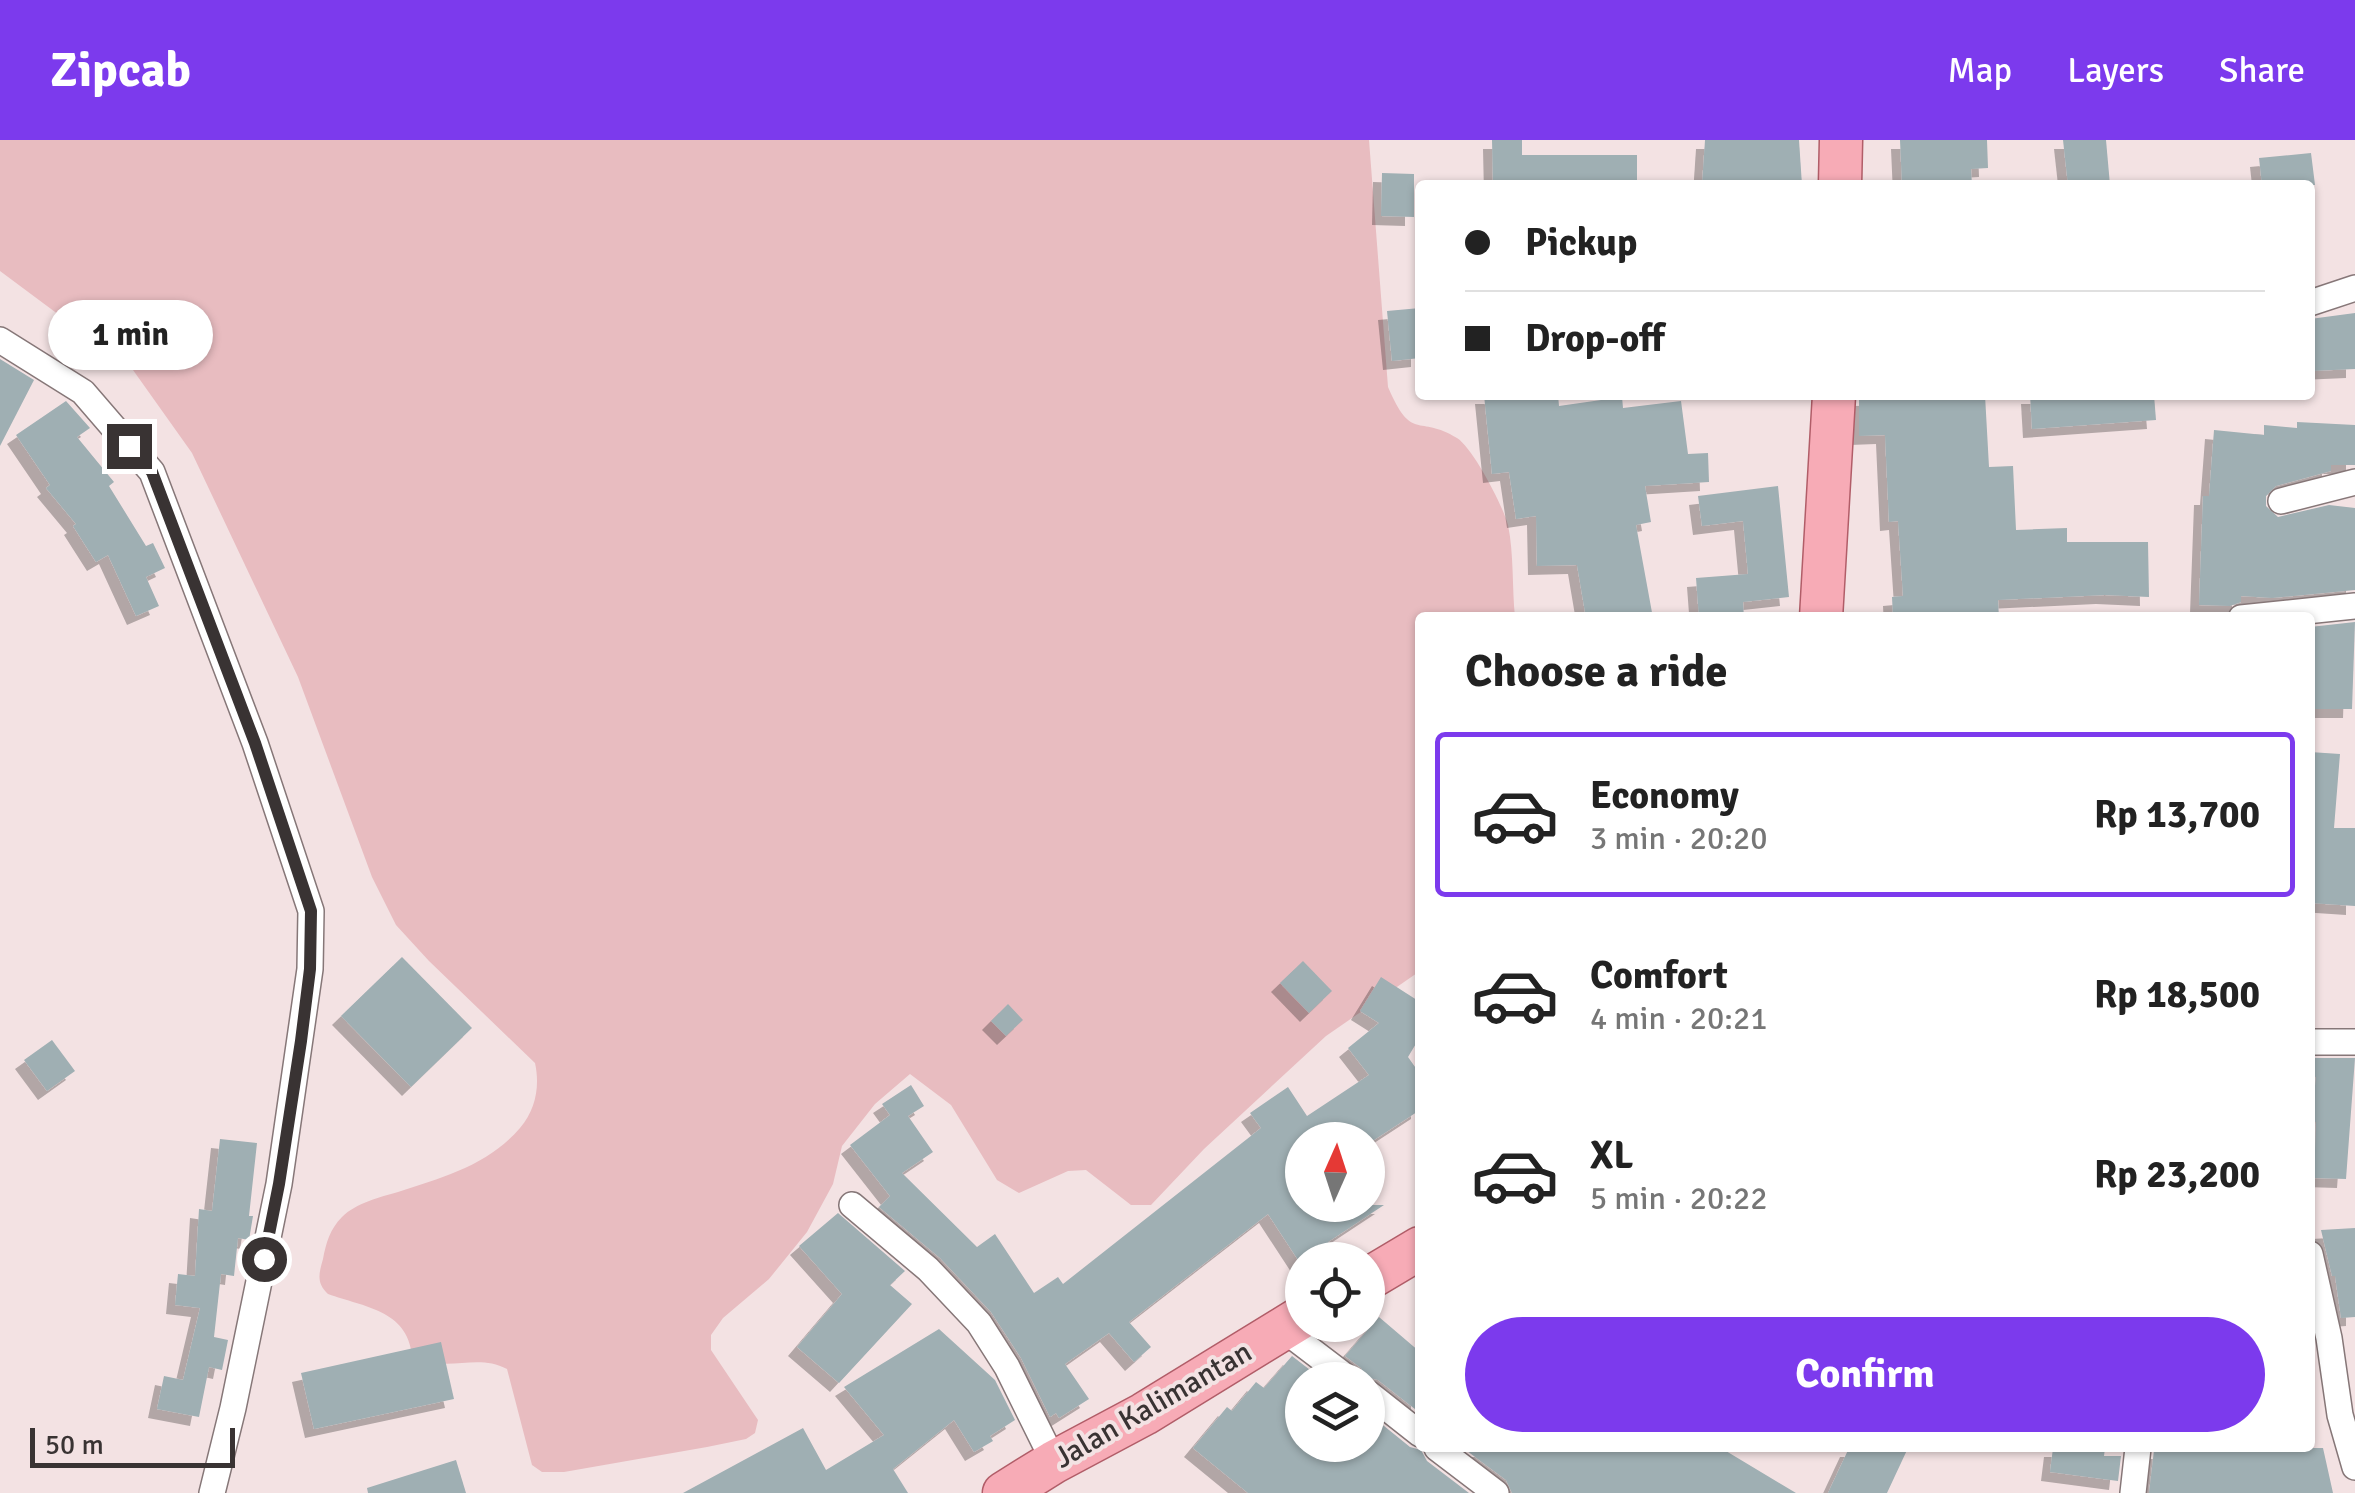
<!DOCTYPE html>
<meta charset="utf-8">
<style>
:root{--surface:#fff;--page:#f2f2f2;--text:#222;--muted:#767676;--line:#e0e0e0;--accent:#7c3aed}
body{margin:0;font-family:Signika,sans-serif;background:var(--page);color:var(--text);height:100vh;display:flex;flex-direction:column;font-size:38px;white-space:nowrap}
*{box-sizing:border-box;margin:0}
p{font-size:32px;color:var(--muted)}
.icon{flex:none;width:55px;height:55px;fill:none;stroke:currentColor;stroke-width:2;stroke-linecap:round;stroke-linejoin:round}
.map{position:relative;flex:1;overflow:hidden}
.panel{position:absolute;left:1415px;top:472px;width:900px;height:840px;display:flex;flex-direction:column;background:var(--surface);border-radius:10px;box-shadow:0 2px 8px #0004}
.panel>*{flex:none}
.banner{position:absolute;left:1415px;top:40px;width:900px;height:220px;border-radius:10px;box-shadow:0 2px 8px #0004;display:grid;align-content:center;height:220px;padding:0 50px;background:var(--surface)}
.needle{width:65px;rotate:3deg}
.buttons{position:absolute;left:1285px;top:982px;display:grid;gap:20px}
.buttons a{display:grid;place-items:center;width:100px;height:100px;border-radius:50%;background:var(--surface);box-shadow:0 2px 8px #0004;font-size:50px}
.scale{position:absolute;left:30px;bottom:25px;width:205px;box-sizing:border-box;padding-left:10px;border:5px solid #393333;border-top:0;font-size:28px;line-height:35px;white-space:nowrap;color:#393333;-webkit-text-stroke:8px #f3e2e3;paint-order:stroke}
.end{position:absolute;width:45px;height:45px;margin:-22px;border:12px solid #393333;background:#fff;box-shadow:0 0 0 5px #fff}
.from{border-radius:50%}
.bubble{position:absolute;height:70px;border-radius:35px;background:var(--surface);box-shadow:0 2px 8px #0004;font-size:32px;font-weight:700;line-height:70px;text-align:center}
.banner b{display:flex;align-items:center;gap:35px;height:95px;font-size:38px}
.banner b+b{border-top:2px solid var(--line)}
.banner i{width:25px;height:25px;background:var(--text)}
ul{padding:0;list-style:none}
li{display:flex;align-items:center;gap:30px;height:165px;margin:0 20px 15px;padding:0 30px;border:5px solid transparent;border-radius:10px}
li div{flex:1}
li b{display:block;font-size:38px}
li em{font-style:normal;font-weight:700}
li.on{border-color:var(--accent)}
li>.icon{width:90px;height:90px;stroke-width:1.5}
h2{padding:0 50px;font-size:45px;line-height:120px}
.button{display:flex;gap:20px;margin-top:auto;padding:20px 50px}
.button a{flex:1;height:115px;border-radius:60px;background:var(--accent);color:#fff;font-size:40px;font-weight:700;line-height:115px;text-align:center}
header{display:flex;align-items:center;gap:60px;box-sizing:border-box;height:140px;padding:0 50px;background:var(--accent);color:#fff}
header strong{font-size:48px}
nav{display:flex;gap:55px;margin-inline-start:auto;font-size:35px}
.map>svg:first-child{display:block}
.green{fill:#e8bcc0}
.building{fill:#9fafb3;filter:url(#shadow)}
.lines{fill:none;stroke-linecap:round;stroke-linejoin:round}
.street-casing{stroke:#867778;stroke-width:28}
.primary-casing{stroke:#b15d68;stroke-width:45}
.street{stroke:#fff;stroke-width:25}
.primary{stroke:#f7abb6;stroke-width:42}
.route{stroke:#393333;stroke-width:12}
.labels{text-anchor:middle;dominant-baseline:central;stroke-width:8;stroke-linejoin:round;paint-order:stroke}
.street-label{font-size:30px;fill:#393333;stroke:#f3e2e3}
</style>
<header>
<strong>Zipcab</strong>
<nav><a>Map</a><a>Layers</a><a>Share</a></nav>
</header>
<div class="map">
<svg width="2355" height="1353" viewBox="0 0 2355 1353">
<defs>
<filter id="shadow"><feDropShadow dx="-9" dy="9" stdDeviation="0" flood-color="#0004"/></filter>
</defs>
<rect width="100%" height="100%" fill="#f3e2e3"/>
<path class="green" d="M 0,0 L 1369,0 L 1388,247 C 1412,303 1418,274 1457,298 C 1473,308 1503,366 1508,385 C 1514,414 1512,448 1515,477 L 1420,478 L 1420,831 L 1326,896 L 1204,1009 L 1151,1065 L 1131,1065 L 1086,1030 L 1068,1031 L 1019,1053 L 997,1040 L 951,965 L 910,934 L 875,964 L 842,1006 L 833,1044 L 807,1092 L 769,1139 L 723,1178 L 711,1195 L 711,1210 L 758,1280 L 755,1293 L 746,1299 L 707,1307 L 564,1332 L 542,1332 L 532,1325 L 507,1229 C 475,1212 446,1235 412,1215 C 407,1170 364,1167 328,1154 C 316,1143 319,1133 323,1119 C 326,1103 330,1089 342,1077 C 356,1063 380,1057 398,1052 C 444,1037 488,1025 520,988 C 536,969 540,946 535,923 L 429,821 L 396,785 L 372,737 L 298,537 L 192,313 L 133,230 L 0,131 Z"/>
<g class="building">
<path d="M 1492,0 L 1522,0 L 1522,15 L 1637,15 L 1637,45 L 1493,45 Z"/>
<path d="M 1705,0 L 1799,0 L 1802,45 L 1702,45 Z"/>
<path d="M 1900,0 L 1987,0 L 1988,28 L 1971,29 L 1972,45 L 1902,45 Z"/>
<path d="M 2063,0 L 2106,0 L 2110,45 L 2068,45 Z"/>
<path d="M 2311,13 L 2315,45 L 2262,45 L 2259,18 Z"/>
<path d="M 1382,33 L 1414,34 L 1414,77 L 1381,76 Z"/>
<path d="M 1420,168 L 1420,218 L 1392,221 L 1387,171 Z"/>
<path d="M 2355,173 L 2355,229 L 2310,231 L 2310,179 Z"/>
<path d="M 0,219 L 34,240 L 0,306 Z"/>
<path d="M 1484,255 L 1558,255 L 1559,266 L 1622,257 L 1623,268 L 1681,261 L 1688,314 L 1708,313 L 1709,342 L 1645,346 L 1651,382 L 1636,385 L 1653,478 L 1586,478 L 1577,425 L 1537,426 L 1536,376 L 1516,379 L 1509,332 L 1492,334 Z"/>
<path d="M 1985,255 L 1989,327 L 2013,326 L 2016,390 L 2067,388 L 2067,402 L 2148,402 L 2149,457 L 2105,455 L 1998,460 L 1999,478 L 1893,478 L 1892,457 L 1903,456 L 1898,381 L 1889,382 L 1885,295 L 1859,296 L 1859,257 Z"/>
<path d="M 2030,255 L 2154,255 L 2156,280 L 2032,289 Z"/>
<path d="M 66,261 L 90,288 L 77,297 L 114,342 L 109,346 L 146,406 L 153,403 L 165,428 L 146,437 L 159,466 L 136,476 L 108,415 L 96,422 L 73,386 L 76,384 L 46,348 L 50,345 L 16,295 Z"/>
<path d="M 2297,282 L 2355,285 L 2355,325 L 2331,325 L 2331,331 L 2276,346 L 2266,356 L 2266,366 L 2278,377 L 2329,365 L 2355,368 L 2355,450 L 2272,458 L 2241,456 L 2241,462 L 2230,466 L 2199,465 L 2203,356 L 2209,356 L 2214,290 L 2264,295 L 2264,285 L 2297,288 Z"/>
<path d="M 1778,346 L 1789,457 L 1743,462 L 1744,478 L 1699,478 L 1696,438 L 1748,434 L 1743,381 L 1702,386 L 1698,356 Z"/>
<path d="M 2355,482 L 2352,569 L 2311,569 L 2310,487 Z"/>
<path d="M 2310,612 L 2340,614 L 2334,688 L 2355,688 L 2355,766 L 2310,763 Z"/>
<path d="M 402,817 L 472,888 L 411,947 L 341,876 Z"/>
<path d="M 1303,821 L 1332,851 L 1309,873 L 1280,843 Z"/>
<path d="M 1381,837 L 1420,862 L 1420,897 L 1408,917 L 1420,934 L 1420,970 L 1374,1000 L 1302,1000 L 1302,1065 L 1384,1065 L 1328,1102 L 1331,1107 L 1311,1120 L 1302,1120 L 1302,1126 L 1268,1074 L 1129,1182 L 1151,1207 L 1134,1222 L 1109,1193 L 1065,1224 L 1089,1259 L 1059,1278 L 1056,1273 L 1050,1277 L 1021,1218 L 991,1172 L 940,1118 L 879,1067 L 890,1056 L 850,1005 L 890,975 L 882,964 L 911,945 L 924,966 L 908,976 L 933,1012 L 902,1033 L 977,1107 L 995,1094 L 1034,1153 L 1058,1137 L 1063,1144 L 1261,988 L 1250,973 L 1288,947 L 1307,976 L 1369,935 L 1348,908 L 1379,883 L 1360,871 Z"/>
<path d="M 1008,864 L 1023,880 L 1006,896 L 991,881 Z"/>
<path d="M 52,900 L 75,931 L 47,951 L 24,920 Z"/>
<path d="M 2310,918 L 2355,918 L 2346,1039 L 2314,1038 L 2316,982 L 2311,981 L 2316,937 L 2310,936 Z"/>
<path d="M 220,999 L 257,1003 L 249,1076 L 253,1076 L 249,1100 L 238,1098 L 234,1136 L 221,1134 L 214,1197 L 228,1200 L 222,1230 L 209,1227 L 199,1277 L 157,1269 L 164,1236 L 183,1240 L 200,1168 L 175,1165 L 178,1134 L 195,1136 L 199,1069 L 212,1071 Z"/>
<path d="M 838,1073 L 905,1131 L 890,1145 L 912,1164 L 839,1243 L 797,1207 L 842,1154 L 799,1106 Z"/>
<path d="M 2355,1088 L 2355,1177 L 2341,1178 L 2335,1136 L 2332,1136 L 2321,1090 Z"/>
<path d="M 1379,1177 L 1420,1212 L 1420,1273 L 1378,1240 L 1366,1237 L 1361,1228 L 1345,1216 Z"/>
<path d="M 939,1189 L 995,1240 L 1015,1280 L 990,1296 L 993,1301 L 974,1312 L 954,1280 L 893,1329 L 908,1353 L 683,1353 L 803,1288 L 826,1330 L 884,1295 L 844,1247 Z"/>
<path d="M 441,1202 L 454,1259 L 314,1289 L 301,1233 Z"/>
<path d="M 1292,1216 L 1323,1240 L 1302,1240 L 1302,1305 L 1368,1305 L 1368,1273 L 1410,1307 L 1421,1310 L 1427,1321 L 1469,1353 L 1248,1353 L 1193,1308 L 1227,1267 L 1232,1271 L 1256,1242 L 1264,1248 Z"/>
<path d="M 1463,1308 L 1721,1308 L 1796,1353 L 1512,1353 L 1506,1340 Z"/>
<path d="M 1849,1308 L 1908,1308 L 1887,1353 L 1828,1353 Z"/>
<path d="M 2053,1308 L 2105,1308 L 2104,1316 L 2121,1316 L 2118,1341 L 2050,1332 Z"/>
<path d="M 2199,1308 L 2323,1308 L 2333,1353 L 2149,1353 L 2154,1310 L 2199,1310 Z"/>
<path d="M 456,1320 L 466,1353 L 368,1353 L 367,1348 Z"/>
</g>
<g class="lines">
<g class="street-casing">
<g id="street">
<path d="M 2310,163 L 2355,148"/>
<path d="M 0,200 L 83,252 L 152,332 L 255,603 L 311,771 L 310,829 L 279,1044 L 233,1268 L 212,1353"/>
<path d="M 2281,361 L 2355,342"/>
<path d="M 2241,478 L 2355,466"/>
<path d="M 2310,902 L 2355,902"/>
<path d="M 852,1065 L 928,1129 L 979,1183 L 1007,1227 L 1054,1322"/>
<path d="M 2310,1114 L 2329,1198 L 2340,1275 L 2355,1327"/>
<path d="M 1283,1189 L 1350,1240"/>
<path d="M 1368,1253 L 1420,1294"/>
<path d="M 1437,1308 L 1496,1353"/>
<path d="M 2133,1353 L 2138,1308"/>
</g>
</g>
<g class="primary-casing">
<g id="primary">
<path d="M 1840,45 L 1841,0"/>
<path d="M 1821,478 L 1834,255"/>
<path d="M 1368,1139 L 1420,1108"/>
<path d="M 1004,1353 L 1054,1322 L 1144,1274 L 1302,1177"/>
</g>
</g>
<use href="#street" class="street"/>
<use href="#primary" class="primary"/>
</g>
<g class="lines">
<path class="route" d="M 129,306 L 152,332 L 255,603 L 311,771 L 310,829 L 301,901 L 279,1044 L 264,1119"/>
</g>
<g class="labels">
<g class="street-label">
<text transform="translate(1153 1265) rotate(-30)">Jalan Kalimantan</text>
</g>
</g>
</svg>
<div class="buttons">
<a><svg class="needle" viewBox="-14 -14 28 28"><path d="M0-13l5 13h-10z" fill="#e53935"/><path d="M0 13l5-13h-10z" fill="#767676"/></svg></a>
<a><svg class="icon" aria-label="locate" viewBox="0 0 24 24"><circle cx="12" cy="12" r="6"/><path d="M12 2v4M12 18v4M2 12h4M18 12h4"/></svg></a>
<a><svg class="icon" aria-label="layers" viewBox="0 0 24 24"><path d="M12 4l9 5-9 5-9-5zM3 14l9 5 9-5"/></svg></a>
</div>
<div class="scale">50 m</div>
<i class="end from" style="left:264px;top:1119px"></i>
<i class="end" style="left:129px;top:306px"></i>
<div class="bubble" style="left:48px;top:160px;width:165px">1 min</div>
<div class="banner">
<b><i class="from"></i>Pickup</b>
<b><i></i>Drop-off</b>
</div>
<section class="panel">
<h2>Choose a ride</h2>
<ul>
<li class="on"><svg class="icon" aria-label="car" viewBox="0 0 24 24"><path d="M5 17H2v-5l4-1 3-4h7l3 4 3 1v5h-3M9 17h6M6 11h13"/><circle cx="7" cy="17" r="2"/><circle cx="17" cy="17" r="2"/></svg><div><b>Economy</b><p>3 min · 20:20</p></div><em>Rp 13,700</em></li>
<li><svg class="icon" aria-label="car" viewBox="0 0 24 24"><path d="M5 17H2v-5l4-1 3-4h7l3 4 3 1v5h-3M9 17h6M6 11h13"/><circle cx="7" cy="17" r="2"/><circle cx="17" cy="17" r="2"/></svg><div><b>Comfort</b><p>4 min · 20:21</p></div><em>Rp 18,500</em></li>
<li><svg class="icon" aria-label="car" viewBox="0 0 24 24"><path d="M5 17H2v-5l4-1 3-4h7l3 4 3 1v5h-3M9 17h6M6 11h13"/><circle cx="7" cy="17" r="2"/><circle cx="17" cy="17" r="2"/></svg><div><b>XL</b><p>5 min · 20:22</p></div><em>Rp 23,200</em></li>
</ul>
<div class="button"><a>Confirm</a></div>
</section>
</div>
